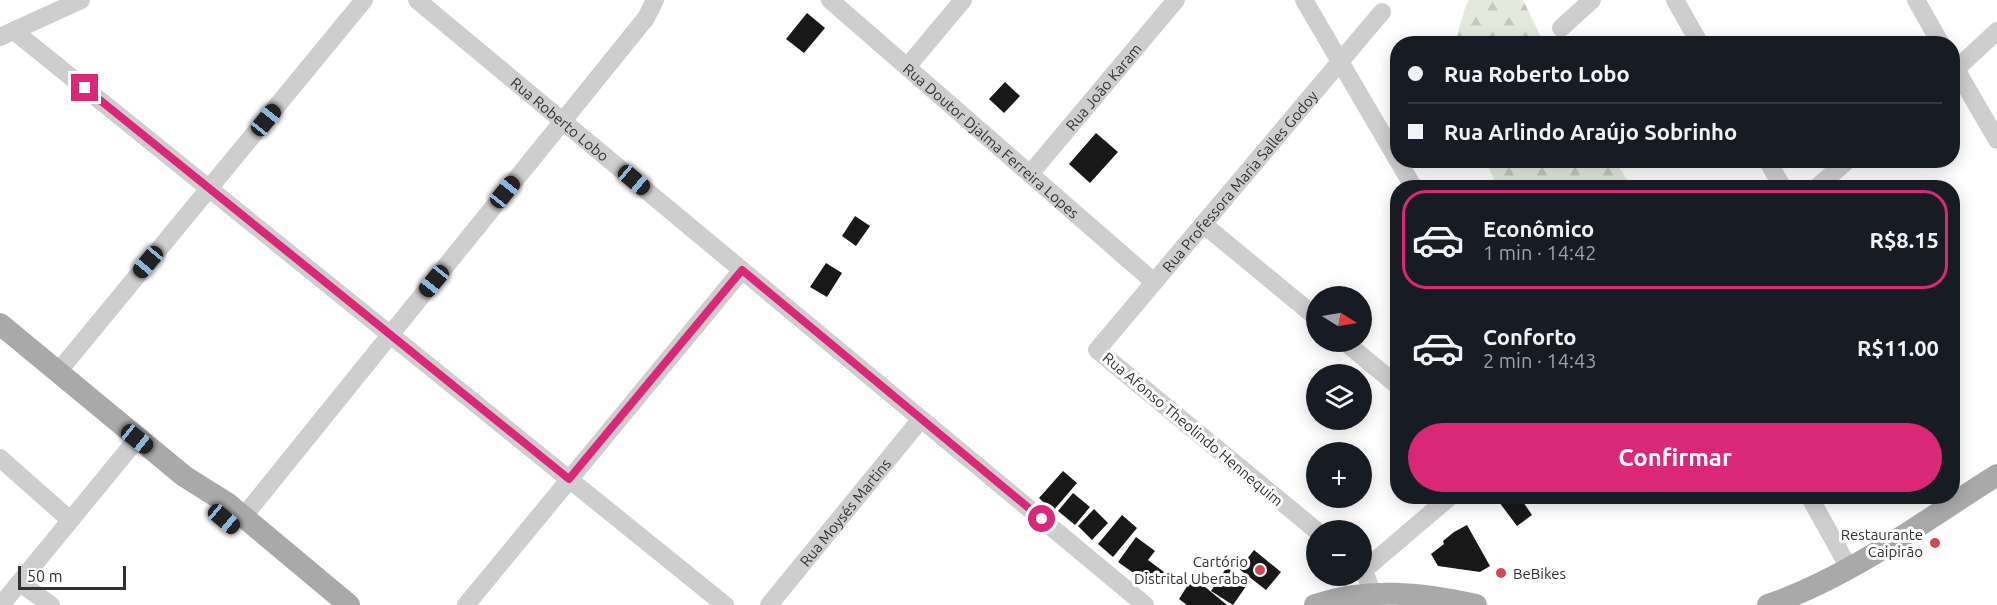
<!DOCTYPE html>
<html lang="pt">
<meta charset="utf-8">
<style>
:root{--surface:#171b24;--page:#20242c;--text:#f1f3f6;--muted:#9ea1a6;--line:#363941;--accent:#db2777}
body{margin:0;font-family:Ubuntu,sans-serif;background:var(--page);color:var(--text);height:100vh;display:flex;flex-direction:column;font-size:22px;white-space:nowrap}
*{box-sizing:border-box;margin:0}
p{font-size:20px;color:var(--muted)}
.icon{flex:none;width:33px;height:33px;fill:none;stroke:currentColor;stroke-width:2;stroke-linecap:round;stroke-linejoin:round}
.map{position:relative;flex:1;overflow:hidden}
.details{position:absolute;left:1390px;top:180px;width:570px;height:324px;display:flex;flex-direction:column;background:var(--surface);border-radius:24px;box-shadow:0 3px 15px #0003}
.details>*{flex:none}
.top-card{position:absolute;left:1390px;top:36px;width:570px;height:132px;border-radius:24px;box-shadow:0 3px 15px #0003;display:grid;align-content:center;height:132px;padding:0 18px;background:var(--surface)}
.needle{width:39px;rotate:101deg}
.fabs{position:absolute;left:1306px;top:286px;display:grid;gap:12px}
.fabs a{display:grid;place-items:center;width:66px;height:66px;border-radius:50%;background:var(--surface);box-shadow:0 3px 15px #0003;font-size:30px}
.scale{position:absolute;left:18px;bottom:15px;width:108px;box-sizing:border-box;padding-left:6px;border:3px solid #313131;border-top:0;font-size:16px;line-height:21px;white-space:nowrap;color:#313131;-webkit-text-stroke:4px #fff;paint-order:stroke}
.end{position:absolute;width:27px;height:27px;margin:-14px;border:8px solid #db2777;background:#fff;box-shadow:0 0 0 3px #fff}
.from{border-radius:50%}
.car{position:absolute;width:18px;height:36px;margin:-18px -9px;border-radius:8px;box-shadow:0 0 4px 2px #0007;background:linear-gradient(#222 24%,#8ab4d8 0 40%,#222 0 76%,#8ab4d8 0 86%,#222 0)}
.top-card b{display:flex;align-items:center;gap:21px;height:57px;font-size:22px}
.top-card b+b{border-top:2px solid var(--line)}
.top-card i{width:15px;height:15px;background:var(--text)}
ul{padding:10px 0 0;list-style:none}
li{display:flex;align-items:center;gap:18px;height:99px;margin:0 12px 9px;padding:0 6px;border:3px solid transparent;border-radius:24px}
li div{flex:1}
li b{display:block;font-size:22px}
li em{font-style:normal;font-weight:600}
li.on{border-color:var(--accent)}
li>.icon{width:54px;height:54px;stroke-width:1.5}
.cta{display:flex;gap:12px;margin-top:auto;padding:12px 18px}
.cta a{flex:1;height:69px;border-radius:36px;background:var(--accent);color:#fff;font-size:24px;font-weight:600;line-height:69px;text-align:center}
.map>svg:first-child{display:block}
.forest{fill:url(#forest-firs)}
.building{fill:#181818}
.lines{fill:none;stroke-linecap:round;stroke-linejoin:round}
.minor{stroke:#cecece;stroke-width:18}
.major{stroke:#a9a9a9;stroke-width:22}
.route{stroke:#db2777;stroke-width:8}
.poi-dot{fill:#d34752;stroke:#fff;stroke-width:2}
.labels{text-anchor:middle;dominant-baseline:central;stroke-width:6;stroke-linejoin:round;paint-order:stroke}
.street-label{font-size:15px;fill:#313131;stroke:#fff}
.poi-label{font-size:15px;fill:#313131;stroke:#fff;text-anchor:end}
</style>
<div class="map">
<svg width="1997" height="605" viewBox="0 0 1997 605">
<defs>
<pattern id="forest-firs" width="22" height="20" patternUnits="userSpaceOnUse" patternTransform="scale(1.5)"><rect width="22" height="20" fill="#e4e9de"/><path d="M5 1l3.5 6h-7zM16 11l3.5 6h-7z" fill="#c4c8bf"/></pattern>
</defs>
<rect width="100%" height="100%" fill="#fff"/>
<g class="forest">
<path d="M 1469,0 L 1523,0 L 1544,43 L 1455,43 L 1465,8 Z"/>
<path d="M 1486,161 L 1615,161 L 1632,187 L 1497,187 Z"/>
</g>
<g class="building">
<path d="M 807,13 L 825,28 L 804,53 L 786,39 Z"/>
<path d="M 1005,82 L 1020,96 L 1004,113 L 989,99 Z"/>
<path d="M 1096,133 L 1118,152 L 1090,183 L 1069,164 Z"/>
<path d="M 855,216 L 870,226 L 856,246 L 842,236 Z"/>
<path d="M 826,263 L 842,273 L 827,297 L 810,287 Z"/>
<path d="M 1063,471 L 1077,483 L 1053,511 L 1039,498 Z"/>
<path d="M 1073,493 L 1090,507 L 1075,525 L 1058,511 Z"/>
<path d="M 1498,496 L 1519,496 L 1532,515 L 1517,526 L 1496,498 Z"/>
<path d="M 1094,509 L 1108,523 L 1092,540 L 1078,526 Z"/>
<path d="M 1122,515 L 1137,528 L 1113,557 L 1098,544 Z"/>
<path d="M 1467,525 L 1490,566 L 1480,572 L 1438,566 L 1431,554 L 1444,544 L 1443,541 L 1454,532 Z"/>
<path d="M 1136,537 L 1155,551 L 1148,560 L 1164,572 L 1152,586 L 1118,562 Z"/>
<path d="M 1254,550 L 1281,572 L 1266,590 L 1239,569 Z"/>
<path d="M 1227,567 L 1249,582 L 1233,605 L 1211,591 Z"/>
<path d="M 1193,577 L 1227,605 L 1187,605 L 1179,599 Z"/>
</g>
<g class="lines">
<g class="minor">
<path id="s1" d="M 417,0 L 1145,605"/>
<path id="s2" d="M 830,0 L 1154,282"/>
<path d="M 1304,0 L 1414,188"/>
<path d="M 1675,0 L 1700,44"/>
<path d="M 1916,0 L 1941,44"/>
<path d="M 1561,28 L 1592,0"/>
<path d="M 14,31 L 725,605"/>
<path d="M 0,37 L 81,0"/>
<path d="M 1953,64 L 1997,140"/>
<path d="M 907,67 L 963,0"/>
<path d="M 1953,72 L 1997,31"/>
<path d="M 1767,160 L 1783,188"/>
<path id="s3" d="M 1030,174 L 1176,0"/>
<path d="M 1816,188 L 1848,160"/>
<path d="M 1203,224 L 1317,318"/>
<path d="M 1345,342 L 1398,386"/>
<path d="M 58,372 L 364,0"/>
<path d="M 0,458 L 70,520"/>
<path d="M 1809,496 L 1849,568"/>
<path d="M 244,516 L 646,18 L 655,0"/>
<path id="s4" d="M 1317,531 L 1097,350 L 1382,12"/>
<path d="M 20,583 L 51,605"/>
<path d="M 1372,593 L 1364,570 L 1451,496"/>
<path d="M 1,605 L 137,439"/>
<path d="M 466,605 L 742,270"/>
<path id="s5" d="M 769,605 L 921,419"/>
</g>
<g class="major">
<path d="M 0,324 L 184,476 L 227,503 L 349,605"/>
<path d="M 1315,605 C 1369,587 1421,593 1476,605"/>
<path d="M 1768,605 C 1850,577 1924,521 1997,475"/>
</g>
</g>
<g class="lines">
<path class="route" d="M 85,88 L 569,479 L 742,270 L 1042,519"/>
</g>
<g class="poi-dot">
<circle cx="1935" cy="543" r="6"/>
<circle cx="1260" cy="570" r="6"/>
<circle cx="1501" cy="573" r="6"/>
</g>
<g class="labels">
<g class="street-label">
<text stroke="none"><textPath href="#s3" startOffset="114">Rua João Karam</textPath></text>
<text stroke="none"><textPath href="#s1" startOffset="186">Rua Roberto Lobo</textPath></text>
<text stroke="none"><textPath href="#s2" startOffset="214">Rua Doutor Djalma Ferreira Lopes</textPath></text>
<text stroke="none"><textPath href="#s4" startOffset="506">Rua Professora Maria Salles Godoy</textPath></text>
<text transform="translate(1193 429) rotate(40)">Rua Afonso Theolindo Hennequim</text>
<text stroke="none"><textPath href="#s5" startOffset="120">Rua Moysés Martins</textPath></text>
</g>
<g class="poi-label">
<text x="1923" y="534">Restaurante<tspan x="1923" dy="17">Caipirão</tspan></text>
<text x="1248" y="561">Cartório<tspan x="1248" dy="17">Distrital Uberaba</tspan></text>
<text x="1513" y="573" text-anchor="start">BeBikes</text>
</g>
</g>
</svg>
<div class="fabs">
<a><svg class="needle" viewBox="-14 -14 28 28"><path d="M0-13l5 13h-10z" fill="#e53935"/><path d="M0 13l5-13h-10z" fill="#9ea1a6"/></svg></a>
<a><svg class="icon" aria-label="layers" viewBox="0 0 24 24"><path d="M12 4l9 5-9 5-9-5zM3 14l9 5 9-5"/></svg></a>
<a>+</a>
<a>−</a>
</div>
<div class="scale">50 m</div>
<i class="end from" style="left:1042px;top:519px"></i>
<i class="end" style="left:85px;top:88px"></i>
<i class="car" style="left:266px;top:120px;rotate:39deg"></i>
<i class="car" style="left:634px;top:180px;rotate:130deg"></i>
<i class="car" style="left:505px;top:192px;rotate:39deg"></i>
<i class="car" style="left:148px;top:262px;rotate:220deg"></i>
<i class="car" style="left:434px;top:281px;rotate:219deg"></i>
<i class="car" style="left:137px;top:439px;rotate:129deg"></i>
<i class="car" style="left:224px;top:519px;rotate:130deg"></i>
<div class="top-card">
<b><i class="from"></i>Rua Roberto Lobo</b>
<b><i></i>Rua Arlindo Araújo Sobrinho</b>
</div>
<section class="details">
<ul>
<li class="on"><svg class="icon" aria-label="car" viewBox="0 0 24 24"><path d="M5 17H2v-5l4-1 3-4h7l3 4 3 1v5h-3M9 17h6M6 11h13"/><circle cx="7" cy="17" r="2"/><circle cx="17" cy="17" r="2"/></svg><div><b>Econômico</b><p>1 min · 14:42</p></div><em>R$8.15</em></li>
<li><svg class="icon" aria-label="car" viewBox="0 0 24 24"><path d="M5 17H2v-5l4-1 3-4h7l3 4 3 1v5h-3M9 17h6M6 11h13"/><circle cx="7" cy="17" r="2"/><circle cx="17" cy="17" r="2"/></svg><div><b>Conforto</b><p>2 min · 14:43</p></div><em>R$11.00</em></li>
</ul>
<div class="cta"><a>Confirmar</a></div>
</section>
</div>
